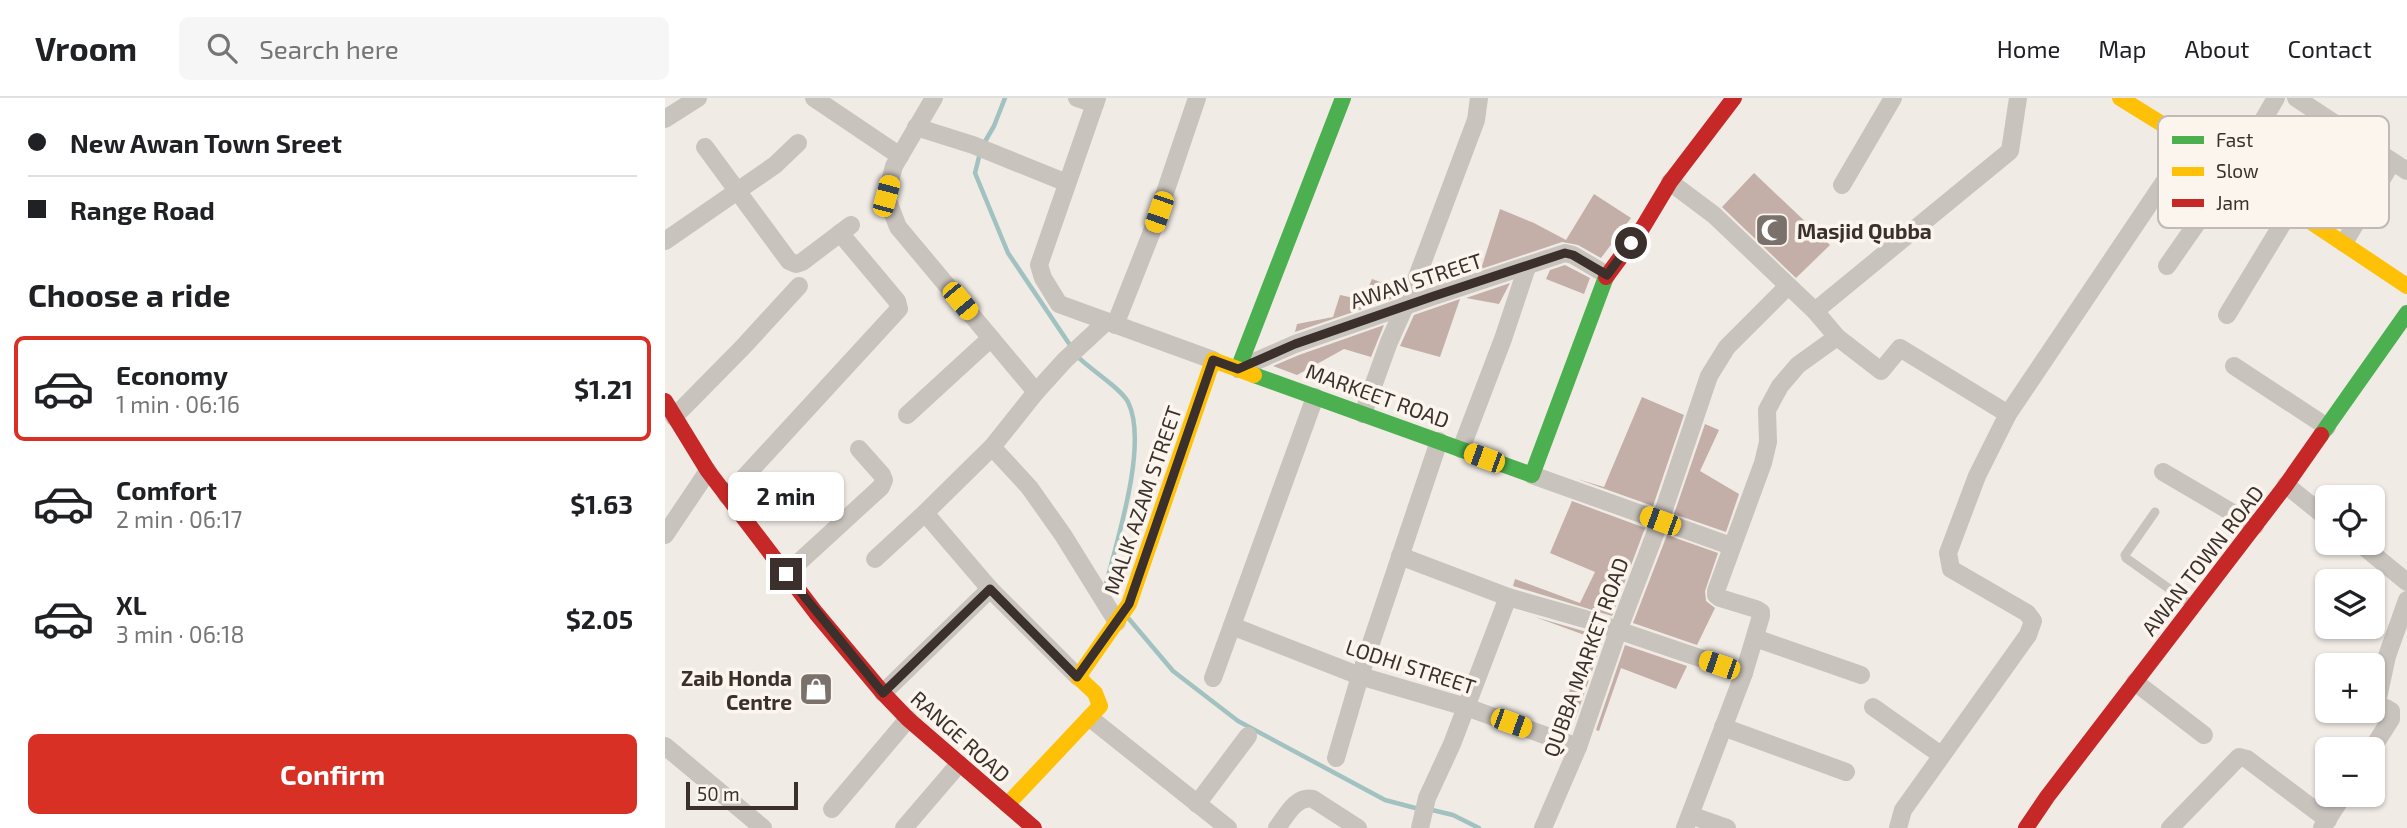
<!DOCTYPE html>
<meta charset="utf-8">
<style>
:root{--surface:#fff;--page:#f6f6f6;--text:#202124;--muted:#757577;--line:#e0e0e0;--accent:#d93025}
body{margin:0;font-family:"Exo 2",sans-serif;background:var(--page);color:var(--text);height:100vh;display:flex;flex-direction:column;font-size:26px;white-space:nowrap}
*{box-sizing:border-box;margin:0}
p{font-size:23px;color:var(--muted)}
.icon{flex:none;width:38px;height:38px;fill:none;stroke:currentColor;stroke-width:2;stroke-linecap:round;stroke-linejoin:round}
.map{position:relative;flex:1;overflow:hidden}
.drawer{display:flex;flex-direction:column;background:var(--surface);width:665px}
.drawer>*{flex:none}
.guide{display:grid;align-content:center;height:154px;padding:0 28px;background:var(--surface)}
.controls{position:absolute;left:1650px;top:387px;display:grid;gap:14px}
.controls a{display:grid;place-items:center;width:70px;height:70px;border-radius:10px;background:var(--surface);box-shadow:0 2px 5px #0004;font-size:35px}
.scale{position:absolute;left:21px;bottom:18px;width:112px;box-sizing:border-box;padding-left:7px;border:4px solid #3b302b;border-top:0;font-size:19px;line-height:24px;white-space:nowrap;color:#3b302b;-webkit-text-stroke:5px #fbf5ee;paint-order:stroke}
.end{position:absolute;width:32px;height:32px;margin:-16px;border:9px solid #3b302b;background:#fff;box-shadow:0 0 0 4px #fff}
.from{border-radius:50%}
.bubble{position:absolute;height:49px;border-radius:10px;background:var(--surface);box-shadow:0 2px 5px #0004;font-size:23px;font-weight:700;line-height:49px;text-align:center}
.car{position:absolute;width:21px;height:42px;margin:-21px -10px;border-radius:9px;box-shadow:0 0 5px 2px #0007;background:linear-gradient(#f5c518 24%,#345 0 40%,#f5c518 0 76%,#345 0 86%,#f5c518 0)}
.guide b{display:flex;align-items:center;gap:24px;height:66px;font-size:26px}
.guide b+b{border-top:2px solid var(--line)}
.guide i{width:18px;height:18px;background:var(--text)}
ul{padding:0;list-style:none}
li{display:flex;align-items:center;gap:21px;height:105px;margin:0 14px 10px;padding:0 14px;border:4px solid transparent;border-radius:10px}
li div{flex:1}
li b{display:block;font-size:26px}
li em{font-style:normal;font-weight:700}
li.selected{border-color:var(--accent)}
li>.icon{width:63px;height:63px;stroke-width:1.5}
h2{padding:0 28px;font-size:32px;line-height:84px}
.cta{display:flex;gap:14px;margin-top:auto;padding:14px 28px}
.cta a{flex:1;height:80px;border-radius:10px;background:var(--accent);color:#fff;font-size:28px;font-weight:700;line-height:80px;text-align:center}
header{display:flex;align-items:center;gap:42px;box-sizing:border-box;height:98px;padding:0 35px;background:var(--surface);border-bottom:2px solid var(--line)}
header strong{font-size:33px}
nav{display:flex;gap:38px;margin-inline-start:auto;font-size:24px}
.search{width:490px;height:63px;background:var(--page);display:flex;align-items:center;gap:18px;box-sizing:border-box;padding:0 24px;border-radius:10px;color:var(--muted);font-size:26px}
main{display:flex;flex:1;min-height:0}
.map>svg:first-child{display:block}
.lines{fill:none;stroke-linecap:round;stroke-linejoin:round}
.stream{stroke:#a1c2c1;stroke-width:4.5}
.building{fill:#c3afa7}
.lane{stroke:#c9c3be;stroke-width:9}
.street{stroke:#c9c3be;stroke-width:18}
.fast{stroke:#4caf50;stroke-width:16}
.slow{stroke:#ffc107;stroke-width:16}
.jam{stroke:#c62828;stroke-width:16}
.route{stroke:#3b302b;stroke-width:9}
.labels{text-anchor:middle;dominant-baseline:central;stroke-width:7;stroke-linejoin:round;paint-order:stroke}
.poi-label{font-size:21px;font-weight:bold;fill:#3b302b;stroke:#fbf5ee;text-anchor:start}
.street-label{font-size:21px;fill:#3b302b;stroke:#fbf5ee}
.key{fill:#fbf5ee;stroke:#c1bab4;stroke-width:2}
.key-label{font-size:19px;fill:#3b302b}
</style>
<header>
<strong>Vroom</strong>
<div class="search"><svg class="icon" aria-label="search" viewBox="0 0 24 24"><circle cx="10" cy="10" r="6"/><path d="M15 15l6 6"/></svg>Search here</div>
<nav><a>Home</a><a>Map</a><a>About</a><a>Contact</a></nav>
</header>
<main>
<section class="drawer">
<div class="guide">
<b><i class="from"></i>New Awan Town Sreet</b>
<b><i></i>Range Road</b>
</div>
<h2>Choose a ride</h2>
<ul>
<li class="selected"><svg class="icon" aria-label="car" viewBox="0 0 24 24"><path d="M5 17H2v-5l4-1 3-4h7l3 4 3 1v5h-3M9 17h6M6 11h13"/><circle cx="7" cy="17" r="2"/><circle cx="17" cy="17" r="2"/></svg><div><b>Economy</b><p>1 min · 06:16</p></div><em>$1.21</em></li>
<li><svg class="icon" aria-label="car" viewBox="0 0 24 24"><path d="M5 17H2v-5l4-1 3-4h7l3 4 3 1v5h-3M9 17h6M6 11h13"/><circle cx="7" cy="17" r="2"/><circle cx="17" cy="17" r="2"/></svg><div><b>Comfort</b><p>2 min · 06:17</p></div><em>$1.63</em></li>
<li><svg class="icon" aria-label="car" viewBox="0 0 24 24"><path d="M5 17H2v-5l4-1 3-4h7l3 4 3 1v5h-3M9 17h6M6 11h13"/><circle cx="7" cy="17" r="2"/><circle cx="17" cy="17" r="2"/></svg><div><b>XL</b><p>3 min · 06:18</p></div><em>$2.05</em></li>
</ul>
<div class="cta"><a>Confirm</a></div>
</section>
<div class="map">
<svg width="1742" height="730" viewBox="0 0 1742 730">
<rect width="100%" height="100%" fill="#f0ebe5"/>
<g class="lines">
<g class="stream">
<path d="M 318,47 L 329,28 L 340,0"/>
<path d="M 315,55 L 310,75 L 343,155 L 407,250"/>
<path d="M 411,257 C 424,271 456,290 463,304 C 484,346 451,445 440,490 L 441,493"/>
<path d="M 464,521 L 508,573 L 573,623 L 720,702 L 754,711"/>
<path d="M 763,711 L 788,717 L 814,730"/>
</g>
</g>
<g class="building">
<path d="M 1089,75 L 1165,147 L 1131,180 L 1057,109 Z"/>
<path d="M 929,96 L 966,120 L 936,160 L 913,147 L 897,144 L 816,171 L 835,111 L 869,125 L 901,142 Z"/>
<path d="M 900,167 L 925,180 L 919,196 L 881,181 L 885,172 Z"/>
<path d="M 768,168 L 801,175 L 760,189 Z"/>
<path d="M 707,181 L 735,191 L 732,199 L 630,234 L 632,226 L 668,219 L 675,197 L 698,202 Z"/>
<path d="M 845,185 L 834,206 L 801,200 Z"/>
<path d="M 795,201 L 775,259 L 735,248 L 749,217 Z"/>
<path d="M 719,227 L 706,259 L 679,251 L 632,277 L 608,268 L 634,257 Z"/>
<path d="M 977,299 L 1019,317 L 988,408 L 912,381 L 939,389 Z"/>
<path d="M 1040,326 L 1054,332 L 1035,373 L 1074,396 L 1061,434 L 1009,416 Z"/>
<path d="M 907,403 L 980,430 L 947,518 L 848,488 L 850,481 L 915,505 L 930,474 L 885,455 Z"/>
<path d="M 1002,437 L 1053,455 L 1040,493 L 1041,503 L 1050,510 L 1032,547 L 968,525 Z"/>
<path d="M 870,519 L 939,539 L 910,622 L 896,615 L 925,539 Z"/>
<path d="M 960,547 L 1022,568 L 1011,591 L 956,570 L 934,633 L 931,632 Z"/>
</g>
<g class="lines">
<path class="lane" d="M 1490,414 L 1460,457 L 1461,460 L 1527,507"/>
<g class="street">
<path d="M 149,0 L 235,58"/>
<path d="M 269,0 L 229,68 L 221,98 L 233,129 L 371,294"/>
<path d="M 412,0 L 430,6"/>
<path d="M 432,0 L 374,167 L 378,180 L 394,206 L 548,262"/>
<path d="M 1631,0 L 1742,73"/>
<path d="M 0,21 L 33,0"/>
<path d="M 251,29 L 308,47 L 402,85"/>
<path d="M 40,49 L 124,163 L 131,166 L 137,164 L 186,127"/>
<path d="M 1005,84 L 1049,117 L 1150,213 L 1172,239 L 1216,273 L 1235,250 L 1343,316"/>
<path d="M 1177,87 L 1228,0"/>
<path d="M 0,143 L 110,67 L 133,45"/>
<path d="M 1679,145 L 1727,64"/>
<path d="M 1502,168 L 1569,72 L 1611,0"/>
<path d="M 1150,213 L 1345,53 L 1353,0"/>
<path d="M 1562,217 L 1627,110 L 1671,27"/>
<path d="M 450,227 L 486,136 L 532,0"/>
<path d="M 1569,268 L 1662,329"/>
<path d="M 573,271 L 630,246 L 769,198 L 900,155 L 908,157 L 942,177"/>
<path d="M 698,316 L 724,244 L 746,195 L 811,22 L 814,0"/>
<path d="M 242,317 L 326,240"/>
<path d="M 9,319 L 78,249 L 134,188"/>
<path d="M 327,349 L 364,389 L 398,437 L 452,524"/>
<path d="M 796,351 L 838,241 L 862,169"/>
<path d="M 1498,374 L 1590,428"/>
<path d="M 867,377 L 1066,448"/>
<path d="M 1621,387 L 1662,420"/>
<path d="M 62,398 L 234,211 L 232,203 L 175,135"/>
<path d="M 260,415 L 325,491 L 413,579"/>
<path d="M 0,437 L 43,373"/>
<path d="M 1693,444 L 1742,484"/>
<path d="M 735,458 L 843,499 L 920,521 L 1079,575"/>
<path d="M 210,461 L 260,415 L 327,349 L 371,294 L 400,262 L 441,224"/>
<path d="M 121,476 L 216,389 L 219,382 L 217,377 L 194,351"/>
<path d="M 567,528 L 695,578 L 801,609 L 913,649"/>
<path d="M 1090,540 L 1196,577"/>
<path d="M 548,580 L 650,299"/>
<path d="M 1470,584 L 1539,637"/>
<path d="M 218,595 L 325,491"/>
<path d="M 1208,609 L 1276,657"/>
<path d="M 425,620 L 563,730"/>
<path d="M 1058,629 L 1181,674"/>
<path d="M 0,648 L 98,730"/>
<path d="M 1707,651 L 1726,621 L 1726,613 L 1721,610 L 1711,609 L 1722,558 L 1742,502"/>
<path d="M 671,660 L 695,578 L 774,343"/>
<path d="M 532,706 L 583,638"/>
<path d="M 167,711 L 243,621"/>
<path d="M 1025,717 L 1062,730"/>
<path d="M 239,730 L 294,666"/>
<path d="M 612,730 C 621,718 631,697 648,701 L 693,730"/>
<path d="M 755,730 L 762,700 L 787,646 L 843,499"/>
<path d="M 878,730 L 913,649 L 953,533 L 995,423 L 1044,278 L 1062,249 L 1123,188"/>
<path d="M 1020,730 L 1079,575 L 1096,518 L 1096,514 L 1091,511 L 1055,500 L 1051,497 L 1051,493 L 1098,365 L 1103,344 L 1102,312 L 1115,288 L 1133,267 L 1172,239"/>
<path d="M 1233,730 L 1238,712 L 1363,537 L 1368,523 L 1362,515 L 1286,471 L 1283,455 L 1312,378 L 1343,316 L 1526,44"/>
<path d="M 1505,730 L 1574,659 L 1582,661 L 1663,722"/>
<path d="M 1657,730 L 1679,696"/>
</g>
<g class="fast">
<path d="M 573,271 L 678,0"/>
<path d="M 589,277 L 867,377 L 941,179"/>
<path d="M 1656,337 L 1742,215"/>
</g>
<g class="slow">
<path d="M 1455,0 L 1526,44 L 1742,188"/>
<path d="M 342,707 L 435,608 L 430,595 L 413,579 L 464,506 L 548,262 L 589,277"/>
</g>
<g class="jam">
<path d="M 941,179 L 978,129 L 1005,84 L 1069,0"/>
<path d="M 0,303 L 43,373 L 151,515 L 218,595 L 243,621 L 369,730"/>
<path d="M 1361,730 L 1382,699 L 1621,387 L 1656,337"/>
</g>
</g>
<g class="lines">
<path class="route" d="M 121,476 L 218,595 L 325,491 L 412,579 L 464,506 L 548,262 L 573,271 L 630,246 L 769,198 L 900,155 L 908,157 L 942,177 L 966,145"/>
</g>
<defs>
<g id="mosque-square" transform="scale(1.75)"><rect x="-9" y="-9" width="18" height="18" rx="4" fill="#7a716c" stroke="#fbf5ee"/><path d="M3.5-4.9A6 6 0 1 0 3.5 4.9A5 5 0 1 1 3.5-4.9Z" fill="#fff"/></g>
<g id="shop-square" transform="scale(1.75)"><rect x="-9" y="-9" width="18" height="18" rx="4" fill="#7a716c" stroke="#fbf5ee"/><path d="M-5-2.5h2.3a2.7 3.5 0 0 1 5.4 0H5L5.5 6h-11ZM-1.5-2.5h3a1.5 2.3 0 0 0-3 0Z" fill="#fff"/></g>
</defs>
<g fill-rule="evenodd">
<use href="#mosque-square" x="1107" y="132"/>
<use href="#shop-square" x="151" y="591"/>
</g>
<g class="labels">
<g class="poi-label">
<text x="1132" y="132">Masjid Qubba</text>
<text x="127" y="579" text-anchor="end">Zaib Honda<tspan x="127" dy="24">Centre</tspan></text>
</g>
<g class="street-label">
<text transform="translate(751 182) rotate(-18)">AWAN STREET</text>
<text transform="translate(713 297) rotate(20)">MARKEET ROAD</text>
<text transform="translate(477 402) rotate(-71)">MALIK AZAM STREET</text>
<text transform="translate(1537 462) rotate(-52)">AWAN TOWN ROAD</text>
<text transform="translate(920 559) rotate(-70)">QUBBA MARKET ROAD</text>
<text transform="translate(746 568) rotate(18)">LODHI STREET</text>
<text transform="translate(296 638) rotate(42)">RANGE ROAD</text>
</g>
</g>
<rect x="1493" y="18" width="231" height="112" rx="10" class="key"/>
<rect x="1507" y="38" width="32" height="8" fill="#4caf50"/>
<rect x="1507" y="69" width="32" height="9" fill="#ffc107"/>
<rect x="1507" y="101" width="32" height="8" fill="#c62828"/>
<g class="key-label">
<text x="1551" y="49">Fast</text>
<text x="1551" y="80">Slow</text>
<text x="1551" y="112">Jam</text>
</g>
</svg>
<div class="controls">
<a><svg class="icon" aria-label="locate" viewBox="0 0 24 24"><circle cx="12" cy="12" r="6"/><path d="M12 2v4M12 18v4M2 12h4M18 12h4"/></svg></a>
<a><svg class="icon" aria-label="layers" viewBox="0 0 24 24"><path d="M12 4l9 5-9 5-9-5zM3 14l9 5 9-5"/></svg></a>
<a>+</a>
<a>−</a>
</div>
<div class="scale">50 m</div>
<i class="end from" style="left:966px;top:145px"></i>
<i class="end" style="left:121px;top:476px"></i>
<div class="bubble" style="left:63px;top:374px;width:116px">2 min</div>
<i class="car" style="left:221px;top:98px;rotate:15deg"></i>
<i class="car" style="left:494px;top:114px;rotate:199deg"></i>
<i class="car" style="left:295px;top:203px;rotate:140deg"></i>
<i class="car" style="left:819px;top:360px;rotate:290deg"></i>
<i class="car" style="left:995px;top:423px;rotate:290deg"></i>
<i class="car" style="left:1054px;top:567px;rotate:289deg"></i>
<i class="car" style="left:846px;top:625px;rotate:110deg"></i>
</div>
</main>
